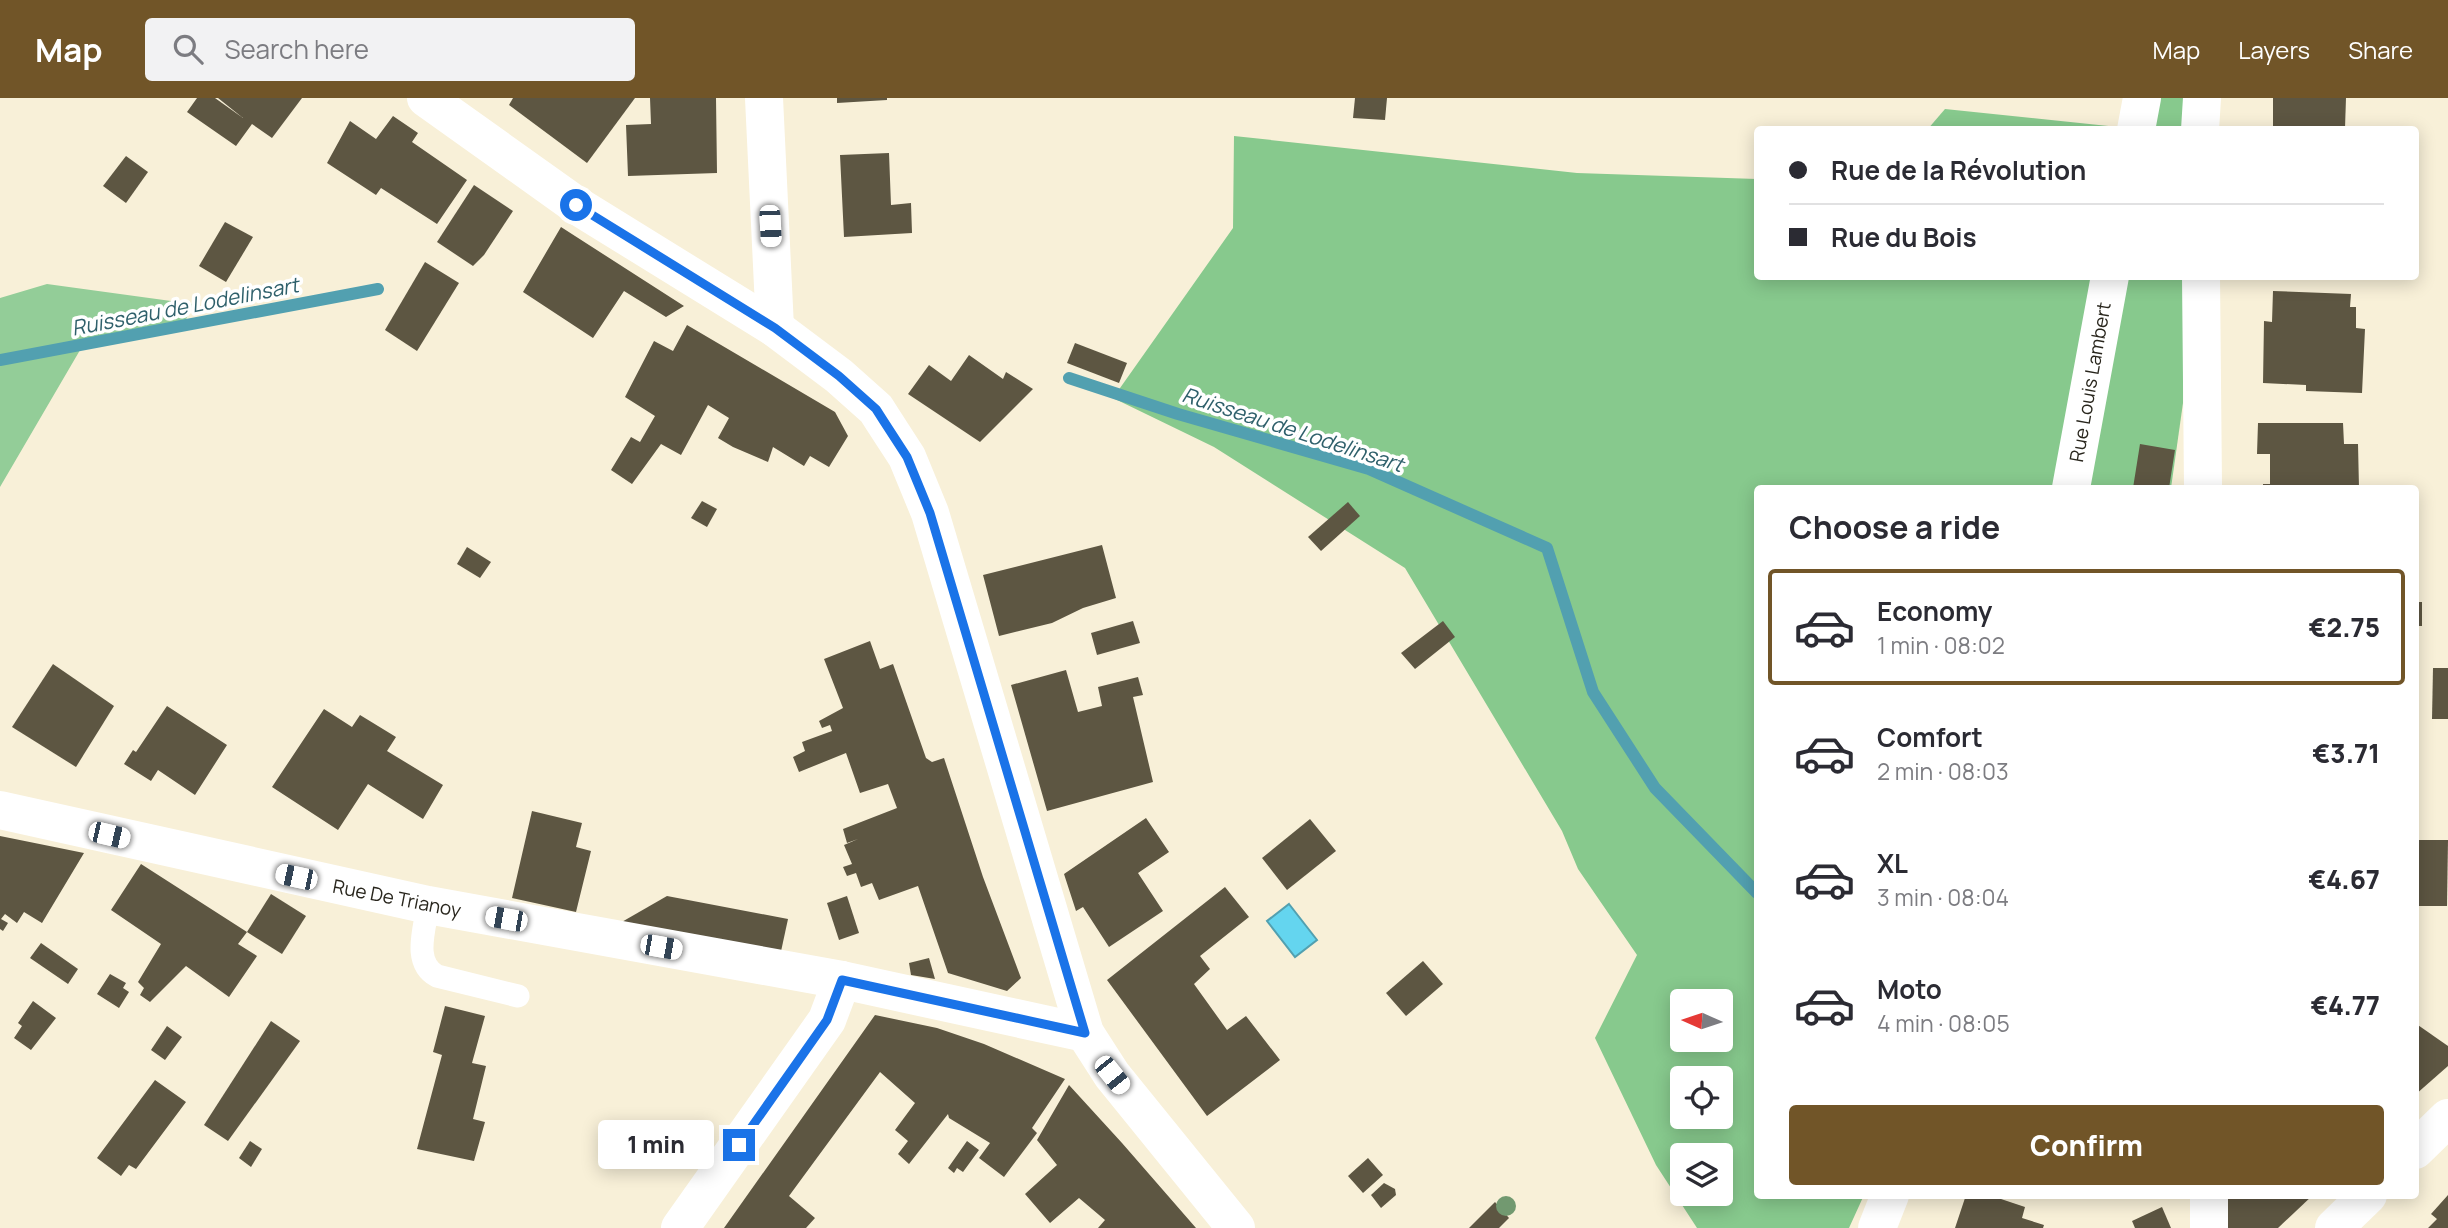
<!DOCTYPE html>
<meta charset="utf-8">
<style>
:root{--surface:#fff;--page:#f2f2f3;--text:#2b2b33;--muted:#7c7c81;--line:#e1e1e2;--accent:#715528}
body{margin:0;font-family:Manrope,sans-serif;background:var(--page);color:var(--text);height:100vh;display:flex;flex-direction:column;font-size:26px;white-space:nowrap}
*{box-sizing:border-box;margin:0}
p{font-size:23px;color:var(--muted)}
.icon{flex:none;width:38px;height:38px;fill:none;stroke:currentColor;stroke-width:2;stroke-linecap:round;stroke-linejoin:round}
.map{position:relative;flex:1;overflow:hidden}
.sheet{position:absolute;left:1754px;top:387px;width:665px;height:714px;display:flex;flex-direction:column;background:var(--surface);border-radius:7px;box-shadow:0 4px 18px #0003}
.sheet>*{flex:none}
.top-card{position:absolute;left:1754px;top:28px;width:665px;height:154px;border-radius:7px;box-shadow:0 4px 18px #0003;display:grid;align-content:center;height:154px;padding:0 35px;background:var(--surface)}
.needle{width:46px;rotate:273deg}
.buttons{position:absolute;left:1670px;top:891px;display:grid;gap:14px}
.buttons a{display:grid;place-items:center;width:63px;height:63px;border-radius:7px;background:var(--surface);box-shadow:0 4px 18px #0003;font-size:35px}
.end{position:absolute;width:32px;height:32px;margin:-16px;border:9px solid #1a73e8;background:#fff;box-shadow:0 0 0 4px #fff}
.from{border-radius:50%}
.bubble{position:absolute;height:49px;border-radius:7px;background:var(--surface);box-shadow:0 4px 18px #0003;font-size:23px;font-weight:800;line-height:49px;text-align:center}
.car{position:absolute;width:21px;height:42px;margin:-21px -10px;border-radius:9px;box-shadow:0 0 5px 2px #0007;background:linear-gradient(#fff 24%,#345 0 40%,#fff 0 76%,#345 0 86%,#fff 0)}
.top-card b{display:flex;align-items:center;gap:24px;height:66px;font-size:26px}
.top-card b+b{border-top:2px solid var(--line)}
.top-card i{width:18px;height:18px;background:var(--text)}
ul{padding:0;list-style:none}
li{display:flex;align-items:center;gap:21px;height:116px;margin:0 14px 10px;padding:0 21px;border:4px solid transparent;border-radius:7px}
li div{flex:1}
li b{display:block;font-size:26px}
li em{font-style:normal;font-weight:800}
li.on{border-color:var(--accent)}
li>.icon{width:63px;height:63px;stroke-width:1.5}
h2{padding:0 35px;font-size:32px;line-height:84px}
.cta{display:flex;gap:14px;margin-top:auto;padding:14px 35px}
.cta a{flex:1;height:80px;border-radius:7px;background:var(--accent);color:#fff;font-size:28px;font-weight:800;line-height:80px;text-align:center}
header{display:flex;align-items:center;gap:42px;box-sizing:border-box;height:98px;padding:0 35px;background:var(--accent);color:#fff}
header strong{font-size:33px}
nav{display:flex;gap:38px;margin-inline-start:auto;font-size:24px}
.search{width:490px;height:63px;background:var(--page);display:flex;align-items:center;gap:18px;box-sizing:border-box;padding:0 24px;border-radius:7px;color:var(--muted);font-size:26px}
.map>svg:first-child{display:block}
.green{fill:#93cd98}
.forest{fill:#87c98d;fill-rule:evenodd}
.water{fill:#64d5ef;stroke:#52a0b0;stroke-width:2}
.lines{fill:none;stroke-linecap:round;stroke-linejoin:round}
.stream{stroke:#52a0b0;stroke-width:12}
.building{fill:#5d5642}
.service{stroke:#fff;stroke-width:23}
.minor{stroke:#fff;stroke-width:38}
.tertiary{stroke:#fff;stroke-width:38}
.tree{fill:#729970}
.route{stroke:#1a73e8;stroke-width:9}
.labels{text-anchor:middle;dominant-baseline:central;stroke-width:7;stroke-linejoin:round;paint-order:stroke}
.street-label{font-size:19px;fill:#29261d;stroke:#fff}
.water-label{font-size:21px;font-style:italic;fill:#2f606b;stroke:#fff}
</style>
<header>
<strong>Map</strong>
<div class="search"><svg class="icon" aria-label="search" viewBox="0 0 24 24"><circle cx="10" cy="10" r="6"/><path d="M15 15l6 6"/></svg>Search here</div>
<nav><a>Map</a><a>Layers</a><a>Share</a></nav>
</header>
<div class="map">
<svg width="2448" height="1130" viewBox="0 0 2448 1130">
<rect width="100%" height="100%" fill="#f8f0d8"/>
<path class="green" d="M 47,186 L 193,206 L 183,228 L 83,247 L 0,389 L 0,200 Z"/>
<g class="forest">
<path d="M 2158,0 L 2189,0 L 2187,31 L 2152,32 Z"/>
<path d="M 1945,11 L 2137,31 L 1927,32 Z"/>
<path d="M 1234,38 L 1577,75 L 1757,81 L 1757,178 L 2115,179 L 2084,390 L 1757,390 L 1757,1097 L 1864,1097 L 1849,1130 L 1697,1130 L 1656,1067 L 1595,940 L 1637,857 L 1578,771 L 1562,733 L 1405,470 L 1214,349 L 1113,300 L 1233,130 ZM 1682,903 L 1720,903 L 1720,942 L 1682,942 ZM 1682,980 L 1720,980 L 1720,1018 L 1682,1018 ZM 1682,1057 L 1720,1057 L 1720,1096 L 1682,1096 Z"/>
<path d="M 2125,179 L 2185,179 L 2183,305 L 2171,390 L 2088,390 Z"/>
</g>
<path class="water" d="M 1289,806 L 1317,842 L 1295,859 L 1267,823 Z"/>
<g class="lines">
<g class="stream">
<path d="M 0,262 L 378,191"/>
<path d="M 1069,280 L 1178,316 L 1369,371 L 1547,450 L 1593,594 L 1655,690 L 1757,795"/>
</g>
</g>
<g class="building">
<path d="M 197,0 L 215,0 L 243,20 L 218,0 L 302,0 L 272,40 L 252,26 L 236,48 L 187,14 Z"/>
<path d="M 513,0 L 635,0 L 587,65 L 509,7 Z"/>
<path d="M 650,0 L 716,0 L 717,75 L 628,78 L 626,27 L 651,26 Z"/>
<path d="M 837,0 L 887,0 L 887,2 L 837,5 Z"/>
<path d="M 1355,0 L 1387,0 L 1385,22 L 1353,20 Z"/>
<path d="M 2273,0 L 2346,0 L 2345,30 L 2273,28 Z"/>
<path d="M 393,18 L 418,35 L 412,44 L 467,82 L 437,126 L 381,90 L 376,97 L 327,65 L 350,23 L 376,41 Z"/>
<path d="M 889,55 L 891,107 L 911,105 L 912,135 L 844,139 L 840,57 Z"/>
<path d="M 126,58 L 148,74 L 126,105 L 103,88 Z"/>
<path d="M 474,87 L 513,113 L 484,157 L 473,168 L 437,144 Z"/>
<path d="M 225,124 L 253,139 L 226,184 L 199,168 Z"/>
<path d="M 561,129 L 603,156 L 684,208 L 666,219 L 624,193 L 593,240 L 523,194 Z"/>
<path d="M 425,164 L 459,185 L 417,253 L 385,232 Z"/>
<path d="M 2273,193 L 2351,196 L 2350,209 L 2356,209 L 2356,230 L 2365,231 L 2362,295 L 2306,293 L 2306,287 L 2263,285 L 2264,223 L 2272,224 Z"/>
<path d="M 687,227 L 835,314 L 848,338 L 829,369 L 810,358 L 804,368 L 773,349 L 768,364 L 733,349 L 718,340 L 729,320 L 708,307 L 681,357 L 661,346 L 632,386 L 611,372 L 631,339 L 640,344 L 655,318 L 625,299 L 654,243 L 673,253 Z"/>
<path d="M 1075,245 L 1127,265 L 1119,285 L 1067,265 Z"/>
<path d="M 969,257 L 1003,281 L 1006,274 L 1033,291 L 980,344 L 908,296 L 929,267 L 951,283 Z"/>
<path d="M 2258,325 L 2343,325 L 2344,346 L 2358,346 L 2359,390 L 2263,390 L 2263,386 L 2270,386 L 2270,356 L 2257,356 Z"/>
<path d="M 2140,346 L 2175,352 L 2169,390 L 2133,390 Z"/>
<path d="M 702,403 L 717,411 L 707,429 L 691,420 Z"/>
<path d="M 1348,404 L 1360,418 L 1321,453 L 1308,439 Z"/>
<path d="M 1102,447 L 1116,500 L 1083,510 L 1052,525 L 999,538 L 983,477 Z"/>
<path d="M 467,449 L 491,464 L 480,480 L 457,466 Z"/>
<rect x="2415" y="504" width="7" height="24"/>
<path d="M 1133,523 L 1140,545 L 1097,557 L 1091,535 Z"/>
<path d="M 1443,523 L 1455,539 L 1415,571 L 1401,555 Z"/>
<path d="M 870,543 L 880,571 L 893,566 L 926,660 L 932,664 L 944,660 L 983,779 L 1021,880 L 1007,893 L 948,875 L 918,788 L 879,802 L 872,785 L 861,789 L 856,775 L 847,778 L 843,769 L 852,766 L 844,747 L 858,741 L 847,745 L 843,731 L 897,710 L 888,686 L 860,695 L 846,655 L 799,674 L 793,659 L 805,653 L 802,644 L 832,633 L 830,627 L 822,630 L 819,623 L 843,610 L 824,561 Z"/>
<path d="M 53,566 L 114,608 L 76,669 L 12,629 Z"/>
<path d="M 2433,570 L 2448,570 L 2448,621 L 2432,621 Z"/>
<path d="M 1066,572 L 1078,614 L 1102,608 L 1098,589 L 1138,579 L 1143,597 L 1133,599 L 1153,684 L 1047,713 L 1011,587 Z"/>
<path d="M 167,608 L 227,647 L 195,697 L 158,672 L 151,683 L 124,666 L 133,652 L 136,654 Z"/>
<path d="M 324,611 L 352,629 L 360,617 L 396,639 L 387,653 L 443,687 L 423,721 L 368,686 L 338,732 L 272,689 Z"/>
<path d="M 532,713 L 582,725 L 576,749 L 591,753 L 576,814 L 512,800 Z"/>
<path d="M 1146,720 L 1169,754 L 1138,775 L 1163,813 L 1109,849 L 1083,809 L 1076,813 L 1064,776 Z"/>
<path d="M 1310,721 L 1336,753 L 1287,792 L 1262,760 Z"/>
<path d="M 0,738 L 84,755 L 42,825 L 24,814 L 17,825 L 5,816 L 1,821 L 8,825 L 3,833 L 0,831 Z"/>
<path d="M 2415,742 L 2448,742 L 2447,808 L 2415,808 Z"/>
<path d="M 141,766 L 247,834 L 238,846 L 257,858 L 229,899 L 186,868 L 150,904 L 140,897 L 144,890 L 138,884 L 161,846 L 111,812 Z"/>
<path d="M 1225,789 L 1249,819 L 1200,858 L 1210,871 L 1194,886 L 1227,932 L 1246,918 L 1280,962 L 1207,1018 L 1107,882 Z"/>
<path d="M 271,796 L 306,818 L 282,856 L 247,834 Z"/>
<path d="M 667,798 L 788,821 L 780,858 L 620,825 Z"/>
<path d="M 847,798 L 859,835 L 839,842 L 827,805 Z"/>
<path d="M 41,845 L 78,871 L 68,886 L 30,860 Z"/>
<path d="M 929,860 L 935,881 L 911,877 L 909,865 Z"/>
<path d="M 1423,863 L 1443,886 L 1406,918 L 1386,895 Z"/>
<path d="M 110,876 L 126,885 L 123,890 L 129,894 L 119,910 L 97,896 Z"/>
<path d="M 33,903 L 56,920 L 31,952 L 14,940 L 22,928 L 18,925 Z"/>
<path d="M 445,908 L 485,918 L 472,965 L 486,968 L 473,1021 L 485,1024 L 474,1063 L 417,1051 L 442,957 L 433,954 Z"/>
<path d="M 875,917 L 937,930 L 984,946 L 1065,981 L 1032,1030 L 1037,1035 L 1004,1079 L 979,1060 L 990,1045 L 949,1020 L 948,1016 L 909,1066 L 898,1056 L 908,1043 L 895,1032 L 915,1005 L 880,974 L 789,1098 L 815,1120 L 806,1130 L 724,1130 Z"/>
<path d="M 271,923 L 300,943 L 228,1043 L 204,1027 Z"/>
<path d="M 2415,925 L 2448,948 L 2448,968 L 2415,997 Z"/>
<path d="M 167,928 L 182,939 L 165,962 L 151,952 Z"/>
<path d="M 155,982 L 186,1004 L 136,1071 L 129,1067 L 121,1078 L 97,1060 Z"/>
<path d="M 1069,987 L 1122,1045 L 1196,1130 L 1098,1130 L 1105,1122 L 1079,1100 L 1050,1125 L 1025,1096 L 1057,1067 L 1037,1042 Z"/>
<path d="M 250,1043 L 262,1051 L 251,1069 L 239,1060 Z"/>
<path d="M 967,1043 L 979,1052 L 963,1074 L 957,1070 L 954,1075 L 948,1070 Z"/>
<path d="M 1368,1060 L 1383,1077 L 1363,1095 L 1348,1078 Z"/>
<path d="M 1384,1085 L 1395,1091 L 1396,1097 L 1381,1110 L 1371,1097 Z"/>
<path d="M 1966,1097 L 1989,1097 L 2025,1109 L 2022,1120 L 2044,1127 L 2043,1130 L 1955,1130 Z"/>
<path d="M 2224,1097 L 2313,1097 L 2278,1130 L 2219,1130 Z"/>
<path d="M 2448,1097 L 2448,1130 L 2428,1130 L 2437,1121 L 2431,1116 Z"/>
<path d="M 1495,1104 L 1509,1120 L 1499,1130 L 1469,1130 Z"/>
<path d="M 2162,1109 L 2171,1130 L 2135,1130 L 2132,1123 Z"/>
</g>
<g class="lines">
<path class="service" d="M 428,807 C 425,831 412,864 437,878 L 518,898"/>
<g class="minor">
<path d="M 764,0 L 775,230"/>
<path d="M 2200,32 L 2202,0"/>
<path d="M 2201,178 L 2203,390"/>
<path d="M 0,712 L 428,807 L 842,882 L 1085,935"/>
<path d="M 2415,1052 L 2448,1020"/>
<path d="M 2209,1097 L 2209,1130"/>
<path d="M 680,1130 L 827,922 L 842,882"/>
<path d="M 2334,1130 L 2368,1097"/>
</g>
<g class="tertiary">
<path d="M 426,0 L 576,107 L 775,230 L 839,278 L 876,311 L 883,322 L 907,359 L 930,415 L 1085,935 L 1112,977 L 1236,1130"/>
<path d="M 2136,32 L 2142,0"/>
<path d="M 2071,390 L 2110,178"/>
<path d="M 1877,1130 L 1890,1097"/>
</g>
</g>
<circle class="tree" cx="1506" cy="1108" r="10"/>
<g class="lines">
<path class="route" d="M 576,107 L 775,230 L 839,278 L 876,311 L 883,322 L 907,359 L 930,415 L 1085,935 L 842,882 L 827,922 L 739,1047"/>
</g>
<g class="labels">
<g class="street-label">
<text transform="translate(2090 284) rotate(-80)">Rue Louis Lambert</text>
<text transform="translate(397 800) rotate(11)">Rue De Trianoy</text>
</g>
<g class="water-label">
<text transform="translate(185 208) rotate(-11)">Ruisseau de Lodelinsart</text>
<text transform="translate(1293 331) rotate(18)">Ruisseau de Lodelinsart</text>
</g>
</g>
</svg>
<div class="buttons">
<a><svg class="needle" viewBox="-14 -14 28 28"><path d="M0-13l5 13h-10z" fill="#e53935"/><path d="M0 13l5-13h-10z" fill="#7c7c81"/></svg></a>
<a><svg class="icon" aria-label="locate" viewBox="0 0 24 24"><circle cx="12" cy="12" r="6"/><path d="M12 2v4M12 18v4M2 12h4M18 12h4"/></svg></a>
<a><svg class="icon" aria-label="layers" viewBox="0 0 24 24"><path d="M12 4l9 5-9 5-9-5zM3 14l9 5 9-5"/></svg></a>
</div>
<i class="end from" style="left:576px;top:107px"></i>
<i class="end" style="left:739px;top:1047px"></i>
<div class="bubble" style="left:598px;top:1022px;width:116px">1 min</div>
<i class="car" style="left:770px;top:128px;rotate:177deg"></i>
<i class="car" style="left:109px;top:737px;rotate:103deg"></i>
<i class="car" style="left:296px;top:779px;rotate:282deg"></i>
<i class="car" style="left:506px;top:821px;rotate:280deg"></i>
<i class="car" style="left:661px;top:849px;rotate:100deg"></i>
<i class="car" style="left:1112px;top:977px;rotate:141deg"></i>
<div class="top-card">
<b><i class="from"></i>Rue de la Révolution</b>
<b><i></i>Rue du Bois</b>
</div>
<section class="sheet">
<h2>Choose a ride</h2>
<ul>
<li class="on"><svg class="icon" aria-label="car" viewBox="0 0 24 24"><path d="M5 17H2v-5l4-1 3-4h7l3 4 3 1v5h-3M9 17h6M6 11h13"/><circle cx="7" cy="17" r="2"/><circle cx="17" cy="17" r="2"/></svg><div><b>Economy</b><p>1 min · 08:02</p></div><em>€2.75</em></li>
<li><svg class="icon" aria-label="car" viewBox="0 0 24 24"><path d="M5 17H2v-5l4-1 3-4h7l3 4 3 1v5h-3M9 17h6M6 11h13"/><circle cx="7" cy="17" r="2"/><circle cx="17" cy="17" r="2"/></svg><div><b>Comfort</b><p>2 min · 08:03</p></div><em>€3.71</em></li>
<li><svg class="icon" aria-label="car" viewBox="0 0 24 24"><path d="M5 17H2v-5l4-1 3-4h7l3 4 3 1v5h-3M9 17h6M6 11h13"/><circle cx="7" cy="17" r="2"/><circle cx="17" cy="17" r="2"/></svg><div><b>XL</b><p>3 min · 08:04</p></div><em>€4.67</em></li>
<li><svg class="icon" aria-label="car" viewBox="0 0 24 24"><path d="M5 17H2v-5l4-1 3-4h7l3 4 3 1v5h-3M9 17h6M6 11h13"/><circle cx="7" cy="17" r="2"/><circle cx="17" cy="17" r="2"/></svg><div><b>Moto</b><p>4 min · 08:05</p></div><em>€4.77</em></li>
</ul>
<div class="cta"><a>Confirm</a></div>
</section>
</div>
